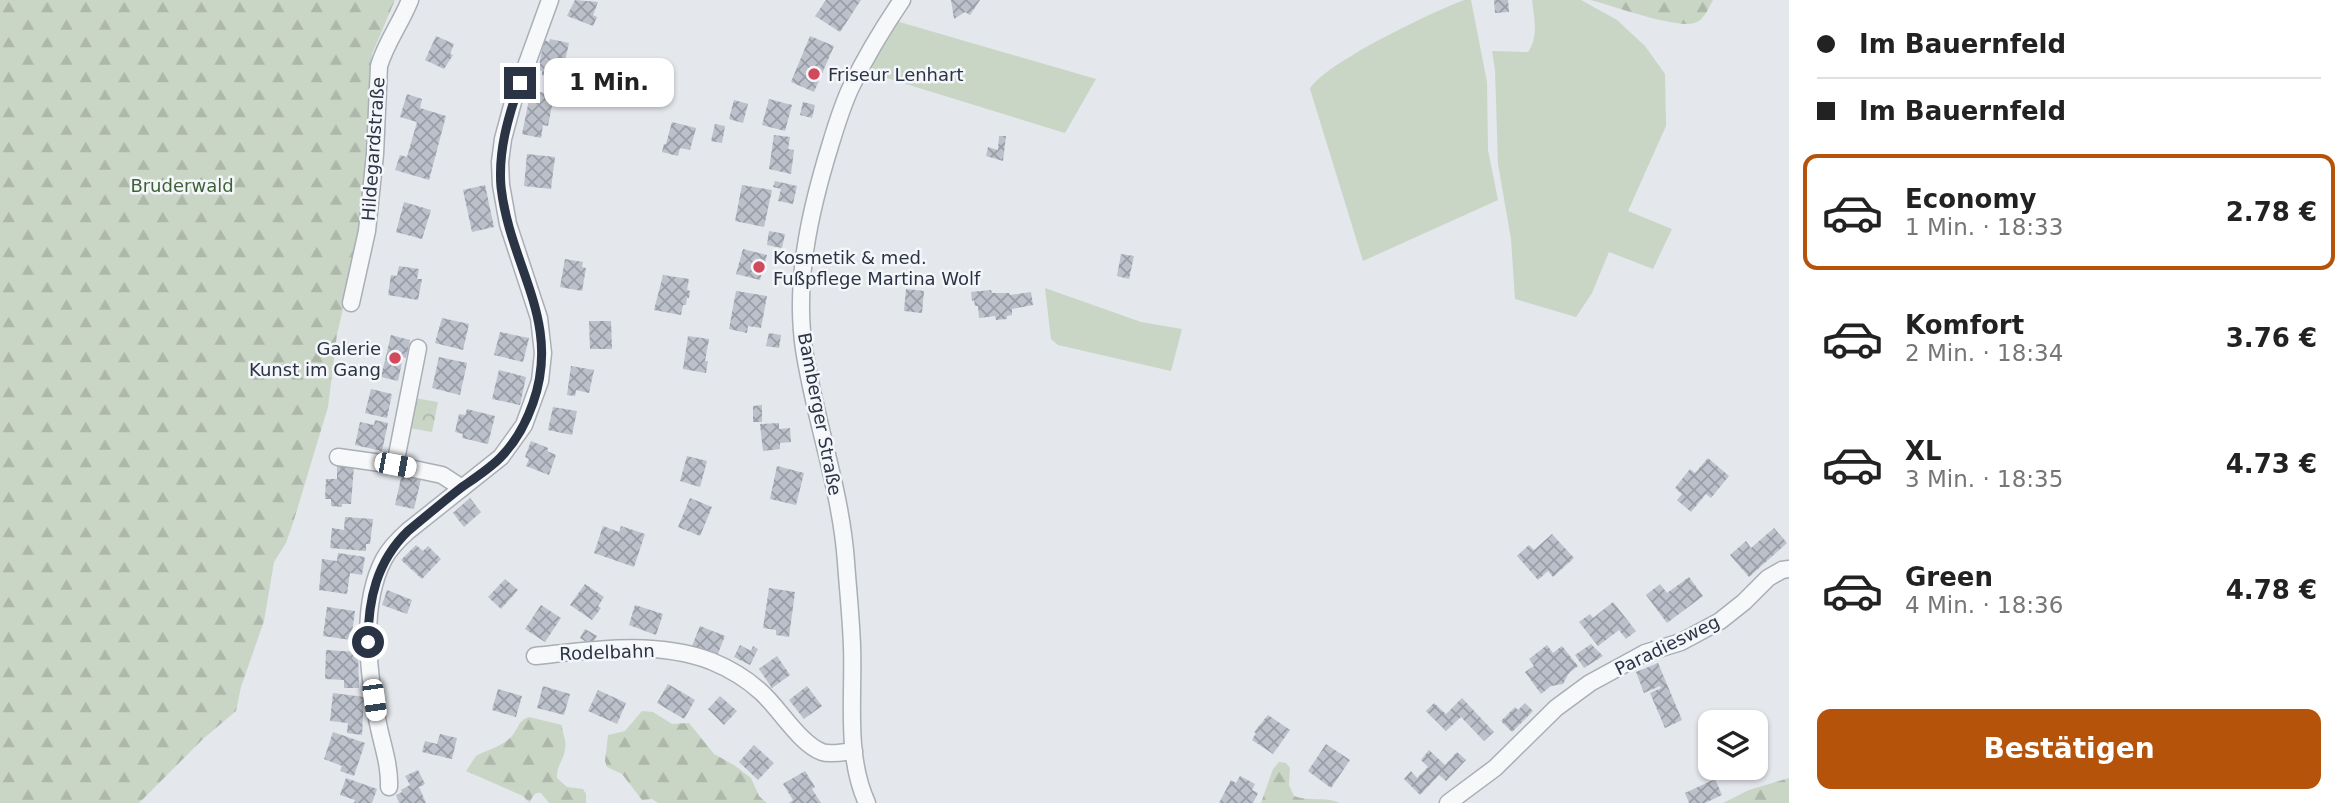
<!DOCTYPE html>
<html lang="de">
<meta charset="utf-8">
<style>
:root{--surface:#fff;--page:#f6f6f6;--text:#222;--muted:#767676;--line:#e0e0e0;--accent:#b45309}
body{margin:0;font-family:"DejaVu Sans",sans-serif;background:var(--page);color:var(--text);height:100vh;display:flex;flex-direction:column;font-size:26px;white-space:nowrap}
*{box-sizing:border-box;margin:0}
p{font-size:23px;color:var(--muted)}
.icon{flex:none;width:38px;height:38px;fill:none;stroke:currentColor;stroke-width:2;stroke-linecap:round;stroke-linejoin:round}
.map{position:relative;flex:1;overflow:hidden}
.details{display:flex;flex-direction:column;background:var(--surface);width:560px}
.details>*{flex:none}
.hud{display:grid;align-content:center;height:154px;padding:0 28px;background:var(--surface)}
.buttons{position:absolute;left:1698px;top:710px;display:grid;gap:14px}
.buttons a{display:grid;place-items:center;width:70px;height:70px;border-radius:14px;background:var(--surface);box-shadow:0 2px 5px #0004;font-size:35px}
.end{position:absolute;width:32px;height:32px;margin:-16px;border:9px solid #2b3445;background:#fff;box-shadow:0 0 0 4px #fff}
.from{border-radius:50%}
.bubble{position:absolute;height:49px;border-radius:14px;background:var(--surface);box-shadow:0 2px 5px #0004;font-size:23px;font-weight:700;line-height:49px;text-align:center}
.car{position:absolute;width:21px;height:42px;margin:-21px -10px;border-radius:9px;box-shadow:0 0 5px 2px #0007;background:linear-gradient(#fff 24%,#345 0 40%,#fff 0 76%,#345 0 86%,#fff 0)}
.hud b{display:flex;align-items:center;gap:24px;height:66px;font-size:26px}
.hud b+b{border-top:2px solid var(--line)}
.hud i{width:18px;height:18px;background:var(--text)}
ul{padding:0;list-style:none}
li{display:flex;align-items:center;gap:21px;height:116px;margin:0 14px 10px;padding:0 14px;border:4px solid transparent;border-radius:14px}
li div{flex:1}
li b{display:block;font-size:26px}
li em{font-style:normal;font-weight:700}
li.selected{border-color:var(--accent)}
li>.icon{width:63px;height:63px;stroke-width:1.5}
.button{display:flex;gap:14px;margin-top:auto;padding:14px 28px}
.button a{flex:1;height:80px;border-radius:14px;background:var(--accent);color:#fff;font-size:28px;font-weight:700;line-height:80px;text-align:center}
main{display:flex;flex:1;min-height:0}
.map>svg:first-child{display:block}
.green{fill:#c9d6c5}
.forest{fill:url(#forest-firs)}
.park{fill:url(#park-crowns)}
.building{fill:url(#building-cross-hatch)}
.lines{fill:none;stroke-linecap:round;stroke-linejoin:round}
.minor-casing{stroke:#a9aeb7;stroke-width:19}
.minor{stroke:#f7f8fa;stroke-width:16}
.route{stroke:#2b3445;stroke-width:9}
.poi-dot{fill:#d1495b;stroke:#f4f6f9;stroke-width:2.5}
.labels{text-anchor:middle;dominant-baseline:central;stroke-width:5;stroke-linejoin:round;paint-order:stroke}
.poi-label{font-size:18px;fill:#2b3445;stroke:#f4f6f9;text-anchor:start}
.street-label{font-size:18px;fill:#2b3445;stroke:#f4f6f9}
.park-label{font-size:18px;fill:#3f6138;stroke:#f4f6f9}
</style>
<main>
<div class="map">
<svg width="1789" height="803" viewBox="0 0 1789 803">
<defs>
<pattern id="forest-firs" width="22" height="20" patternUnits="userSpaceOnUse" patternTransform="scale(1.75)"><rect width="22" height="20" fill="#c9d6c5"/><path d="M5 1l3.5 6h-7zM16 11l3.5 6h-7z" fill="#adb8ab"/></pattern>
<pattern id="park-crowns" width="20" height="18" patternUnits="userSpaceOnUse" patternTransform="scale(1.75)"><rect width="20" height="18" fill="#c9d6c5"/><path d="M2 6a3 3 0 1 1 6 0M12 15a3 3 0 1 1 6 0" fill="none" stroke="#adb8ab"/></pattern>
<pattern id="building-cross-hatch" width="8" height="8" patternUnits="userSpaceOnUse" patternTransform="scale(1.75)"><rect width="8" height="8" fill="#bbc0ca"/><path d="M0 0l8 8M0 8l8-8" fill="none" stroke="#989da6"/></pattern>
</defs>
<rect width="100%" height="100%" fill="#e4e7ec"/>
<g class="green">
<path d="M 1464,0 L 1471,0 L 1487,82 L 1488,150 L 1498,200 L 1363,261 L 1310,89 C 1323,64 1434,11 1464,0 Z"/>
<path d="M 1532,0 L 1581,0 L 1617,20 L 1645,46 L 1665,74 L 1666,126 L 1628,211 L 1672,229 L 1653,269 L 1609,252 L 1592,293 L 1576,317 L 1515,299 L 1511,239 L 1498,164 L 1495,70 L 1492,51 L 1528,52 C 1539,37 1534,17 1532,0 Z"/>
<path d="M 896,21 L 1096,79 L 1065,133 L 867,72 Z"/>
<path d="M 1045,288 L 1141,322 L 1182,329 L 1171,371 L 1058,345 L 1051,339 Z"/>
</g>
<g class="forest">
<path d="M 0,0 L 395,0 L 372,54 L 362,229 L 337,334 L 328,407 L 293,523 L 286,543 L 274,562 L 264,621 L 241,687 L 236,711 L 203,739 L 139,803 L 0,803 Z"/>
<path d="M 1590,0 L 1713,0 C 1709,7 1705,18 1697,22 C 1680,31 1612,5 1590,0 Z"/>
<path d="M 642,711 L 653,712 L 672,724 L 689,723 L 714,754 L 734,765 L 751,778 L 759,796 L 767,803 L 658,803 L 652,799 L 642,800 L 622,774 L 607,767 L 605,761 L 608,735 L 625,731 Z"/>
<path d="M 529,717 L 562,725 C 562,733 567,740 565,749 C 564,760 556,766 557,778 L 567,787 L 583,789 L 586,794 L 586,803 L 549,803 L 541,793 C 534,792 532,797 530,803 L 523,796 L 466,771 L 476,756 C 488,749 500,748 511,737 C 518,730 518,720 529,717 Z"/>
<path d="M 1279,762 L 1286,763 L 1290,768 L 1289,785 L 1294,796 C 1310,802 1325,796 1340,803 L 1261,803 L 1273,769 Z"/>
<path d="M 1789,778 L 1789,803 L 1723,803 L 1749,790 Z"/>
</g>
<path class="park" d="M 415,398 L 438,402 L 432,432 L 409,428 Z"/>
<g class="building">
<path d="M 575,0 L 598,2 L 593,15 L 597,17 L 593,26 L 567,16 Z"/>
<path d="M 826,0 L 861,0 L 840,32 L 815,16 Z"/>
<path d="M 951,0 L 980,0 L 970,15 L 965,12 L 954,19 Z"/>
<path d="M 1494,0 L 1508,0 L 1509,12 L 1495,13 Z"/>
<path d="M 436,36 L 454,44 L 450,54 L 453,55 L 444,69 L 425,60 Z"/>
<path d="M 810,36 L 834,46 L 814,92 L 791,82 Z"/>
<path d="M 550,39 L 569,43 L 561,79 L 542,75 L 542,71 L 538,70 L 544,40 L 549,42 Z"/>
<path d="M 531,90 L 554,95 L 548,126 L 543,125 L 541,138 L 522,134 Z"/>
<path d="M 407,94 L 422,99 L 420,108 L 446,116 L 429,180 L 395,170 L 400,155 L 407,157 L 417,122 L 400,117 Z"/>
<path d="M 769,99 L 792,105 L 785,131 L 762,125 Z"/>
<path d="M 734,100 L 748,104 L 743,123 L 729,119 Z"/>
<path d="M 803,102 L 815,105 L 812,118 L 800,115 Z"/>
<path d="M 672,122 L 696,128 L 690,150 L 680,148 L 678,156 L 662,152 L 664,144 L 666,144 Z"/>
<path d="M 715,124 L 725,126 L 722,143 L 711,141 Z"/>
<path d="M 774,135 L 790,137 L 788,149 L 794,150 L 791,174 L 769,169 Z"/>
<path d="M 999,136 L 1006,136 L 1003,161 L 986,156 L 988,147 L 998,150 Z"/>
<path d="M 527,154 L 555,157 L 551,189 L 524,186 Z"/>
<path d="M 775,181 L 797,186 L 793,204 L 778,201 L 781,189 L 773,187 Z"/>
<path d="M 485,185 L 494,227 L 472,232 L 463,190 Z"/>
<path d="M 742,185 L 772,190 L 764,227 L 735,221 Z"/>
<path d="M 404,202 L 431,210 L 422,239 L 396,232 Z"/>
<path d="M 769,231 L 785,234 L 782,248 L 767,245 Z"/>
<path d="M 743,249 L 767,255 L 760,280 L 736,274 Z"/>
<path d="M 1121,254 L 1134,256 L 1129,279 L 1117,276 Z"/>
<path d="M 565,259 L 583,262 L 582,267 L 586,268 L 582,291 L 560,287 Z"/>
<path d="M 399,266 L 419,269 L 417,279 L 422,279 L 418,300 L 388,295 L 391,275 L 397,276 Z"/>
<path d="M 663,275 L 689,279 L 687,290 L 690,291 L 689,298 L 687,298 L 686,305 L 683,305 L 681,315 L 654,310 Z"/>
<path d="M 906,289 L 924,291 L 922,313 L 904,311 Z"/>
<path d="M 991,290 L 992,293 L 1009,293 L 1010,295 L 1031,292 L 1033,305 L 1012,309 L 1012,315 L 1007,316 L 1007,319 L 996,320 L 995,316 L 979,318 L 978,306 L 975,306 L 974,300 L 972,301 L 971,292 Z"/>
<path d="M 736,291 L 767,296 L 761,328 L 748,326 L 747,333 L 729,329 Z"/>
<path d="M 442,318 L 469,324 L 463,350 L 435,343 Z"/>
<path d="M 589,321 L 611,321 L 612,349 L 590,349 Z"/>
<path d="M 500,332 L 529,338 L 523,362 L 494,355 Z"/>
<path d="M 769,333 L 781,335 L 779,348 L 766,346 Z"/>
<path d="M 391,335 L 410,340 L 406,358 L 403,357 L 398,381 L 381,377 Z"/>
<path d="M 688,336 L 709,339 L 705,361 L 708,361 L 706,373 L 683,369 Z"/>
<path d="M 439,357 L 467,363 L 460,395 L 432,388 Z"/>
<path d="M 571,366 L 594,370 L 589,393 L 576,390 L 575,396 L 567,395 Z"/>
<path d="M 499,370 L 526,377 L 520,405 L 492,399 Z"/>
<path d="M 371,389 L 392,394 L 387,418 L 365,413 Z"/>
<path d="M 762,405 L 762,422 L 753,422 L 753,406 Z"/>
<path d="M 553,407 L 577,411 L 572,435 L 548,430 Z"/>
<path d="M 467,409 L 495,416 L 488,444 L 462,438 L 463,434 L 455,432 L 459,414 L 465,415 Z"/>
<path d="M 375,420 L 388,423 L 382,451 L 355,445 L 360,422 L 374,425 Z"/>
<path d="M 779,423 L 779,429 L 790,428 L 791,442 L 780,443 L 780,449 L 763,451 L 760,424 Z"/>
<path d="M 531,441 L 548,448 L 547,451 L 556,455 L 549,475 L 526,466 L 529,459 L 525,457 Z"/>
<path d="M 687,456 L 707,461 L 700,487 L 680,481 Z"/>
<path d="M 1708,458 L 1729,476 L 1711,498 L 1706,494 L 1691,512 L 1677,500 L 1682,494 L 1675,488 L 1690,469 L 1695,473 Z"/>
<path d="M 337,466 L 354,466 L 351,504 L 342,504 L 342,507 L 331,506 L 331,499 L 325,499 L 326,479 L 337,479 Z"/>
<path d="M 777,466 L 804,473 L 796,505 L 770,499 Z"/>
<path d="M 402,474 L 421,479 L 414,509 L 395,505 Z"/>
<path d="M 470,498 L 481,512 L 464,527 L 453,513 Z"/>
<path d="M 690,498 L 712,507 L 700,536 L 678,527 Z"/>
<path d="M 345,517 L 373,519 L 370,544 L 366,544 L 366,551 L 330,548 L 332,528 L 344,530 Z"/>
<path d="M 603,526 L 619,532 L 621,526 L 645,534 L 634,567 L 594,553 Z"/>
<path d="M 1774,528 L 1787,543 L 1749,577 L 1730,555 L 1746,541 L 1751,548 Z"/>
<path d="M 1552,534 L 1574,558 L 1553,577 L 1548,571 L 1538,580 L 1517,556 L 1529,545 L 1534,550 Z"/>
<path d="M 416,545 L 423,551 L 428,546 L 441,559 L 422,579 L 401,560 Z"/>
<path d="M 338,553 L 365,557 L 362,575 L 350,573 L 347,594 L 319,590 L 322,559 L 337,561 Z"/>
<path d="M 1689,577 L 1703,596 L 1667,623 L 1646,595 L 1660,584 L 1667,593 Z"/>
<path d="M 505,579 L 518,590 L 501,609 L 488,597 Z"/>
<path d="M 585,584 L 604,597 L 598,606 L 601,608 L 592,620 L 570,605 Z"/>
<path d="M 769,588 L 795,592 L 789,637 L 776,635 L 776,630 L 763,628 Z"/>
<path d="M 387,590 L 412,600 L 407,614 L 382,605 Z"/>
<path d="M 1613,602 L 1636,631 L 1626,639 L 1619,630 L 1598,646 L 1579,622 L 1590,614 L 1593,618 Z"/>
<path d="M 541,605 L 561,618 L 545,642 L 525,629 Z"/>
<path d="M 635,605 L 663,614 L 656,635 L 629,625 Z"/>
<path d="M 327,607 L 355,611 L 351,640 L 323,636 Z"/>
<path d="M 700,626 L 725,636 L 717,656 L 692,646 Z"/>
<path d="M 585,629 L 597,636 L 591,645 L 580,638 Z"/>
<path d="M 1591,644 L 1603,656 L 1584,668 L 1575,655 Z"/>
<path d="M 740,645 L 751,651 L 753,646 L 758,649 L 750,665 L 734,657 Z"/>
<path d="M 1547,645 L 1553,653 L 1562,646 L 1578,666 L 1569,673 L 1563,684 L 1551,686 L 1541,694 L 1525,672 L 1534,666 L 1529,659 Z"/>
<path d="M 326,650 L 358,652 L 359,688 L 344,688 L 344,680 L 325,679 Z"/>
<path d="M 777,656 L 790,675 L 772,688 L 759,669 Z"/>
<path d="M 1658,663 L 1682,720 L 1665,728 L 1650,693 L 1661,688 L 1660,686 L 1644,693 L 1636,672 Z"/>
<path d="M 668,684 L 695,700 L 684,719 L 657,703 Z"/>
<path d="M 543,686 L 570,694 L 564,715 L 537,708 Z"/>
<path d="M 807,686 L 822,706 L 804,719 L 789,700 Z"/>
<path d="M 498,689 L 522,696 L 516,717 L 492,710 Z"/>
<path d="M 598,690 L 626,703 L 617,724 L 588,711 Z"/>
<path d="M 333,693 L 364,697 L 362,735 L 347,733 L 348,723 L 330,721 Z"/>
<path d="M 720,696 L 737,711 L 724,725 L 708,709 Z"/>
<path d="M 1462,698 L 1494,732 L 1484,741 L 1461,717 L 1446,731 L 1426,711 L 1434,703 L 1446,714 Z"/>
<path d="M 1525,703 L 1533,711 L 1512,732 L 1501,721 L 1515,707 L 1518,710 Z"/>
<path d="M 1268,715 L 1290,730 L 1273,754 L 1252,740 L 1256,733 L 1254,732 Z"/>
<path d="M 333,732 L 365,743 L 354,776 L 340,771 L 342,766 L 324,759 Z"/>
<path d="M 440,734 L 457,738 L 452,759 L 422,752 L 425,741 L 437,744 Z"/>
<path d="M 1326,744 L 1350,760 L 1331,788 L 1308,771 Z"/>
<path d="M 754,745 L 774,763 L 758,780 L 739,762 Z"/>
<path d="M 1429,750 L 1445,765 L 1457,752 L 1466,760 L 1446,781 L 1439,775 L 1420,795 L 1404,779 L 1411,771 L 1417,778 L 1428,767 L 1421,760 Z"/>
<path d="M 418,770 L 425,784 L 419,787 L 426,803 L 399,803 L 396,795 L 402,792 L 401,790 L 410,785 L 405,776 Z"/>
<path d="M 805,771 L 815,787 L 812,789 L 821,803 L 789,803 L 793,800 L 783,784 Z"/>
<path d="M 1240,776 L 1255,784 L 1252,790 L 1258,793 L 1253,803 L 1219,803 L 1231,780 L 1236,783 Z"/>
<path d="M 346,778 L 377,789 L 372,803 L 354,803 L 355,800 L 340,795 Z"/>
<path d="M 1715,779 L 1722,795 L 1705,803 L 1689,803 L 1685,793 Z"/>
</g>
<g class="lines">
<g class="minor-casing">
<g id="minor">
<path d="M 351,303 L 367,231 L 375,154 L 379,66 C 386,42 401,23 410,0"/>
<path d="M 338,457 L 395,465 L 418,348"/>
<path d="M 395,465 L 442,475 L 462,488"/>
<path d="M 535,656 C 593,650 655,640 711,661 C 728,668 747,679 761,692 C 779,708 800,744 822,752 C 831,755 844,752 854,751"/>
<path d="M 389,787 C 390,763 381,742 377,718 C 368,670 360,604 384,559 C 390,548 399,539 408,531 L 501,457 L 524,425 L 540,381 L 543,353 L 539,318 L 508,224 L 501,185 L 500,162 L 503,139 L 513,102 L 550,0"/>
<path d="M 867,803 C 845,755 854,698 852,646 C 851,618 848,590 846,562 C 841,490 815,421 804,349 C 794,281 810,211 830,146 C 836,126 842,106 851,87 C 866,56 883,28 902,0"/>
<path d="M 1448,803 L 1495,768 L 1556,708 L 1590,683 L 1645,653 L 1681,642 L 1720,621 L 1744,602 L 1768,578 L 1782,570 L 1789,569"/>
</g>
</g>
<use href="#minor" class="minor"/>
</g>
<g class="lines">
<path class="route" d="M 368,642 C 368,599 377,561 408,531 C 426,516 444,501 462,487 C 475,478 489,469 500,458 C 515,443 526,423 533,403 C 562,321 510,267 501,187 C 498,151 508,117 520,83"/>
</g>
<g class="poi-dot">
<circle cx="814" cy="74" r="7"/>
<circle cx="759" cy="267" r="7"/>
<circle cx="395" cy="358" r="7"/>
</g>
<g class="labels">
<g class="poi-label">
<text x="828" y="74">Friseur Lenhart</text>
<text x="773" y="257">Kosmetik &amp; med.<tspan x="773" dy="21">Fußpflege Martina Wolf</tspan></text>
<text x="381" y="348" text-anchor="end">Galerie<tspan x="381" dy="21">Kunst im Gang</tspan></text>
</g>
<g class="street-label">
<text transform="translate(373 149) rotate(-86)">Hildegardstraße</text>
<text transform="translate(820 414) rotate(79)">Bamberger Straße</text>
<text transform="translate(1667 645) rotate(-26)">Paradiesweg</text>
<text transform="translate(607 652) rotate(-2)">Rodelbahn</text>
</g>
<g class="park-label">
<text x="182" y="185">Bruderwald</text>
</g>
</g>
</svg>
<div class="buttons">
<a><svg class="icon" aria-label="layers" viewBox="0 0 24 24"><path d="M12 4l9 5-9 5-9-5zM3 14l9 5 9-5"/></svg></a>
</div>
<i class="end from" style="left:368px;top:642px"></i>
<i class="end" style="left:520px;top:83px"></i>
<div class="bubble" style="left:544px;top:58px;width:130px">1 Min.</div>
<i class="car" style="left:395px;top:465px;rotate:101deg"></i>
<i class="car" style="left:374px;top:700px;rotate:172deg"></i>
</div>
<section class="details">
<div class="hud">
<b><i class="from"></i>Im Bauernfeld</b>
<b><i></i>Im Bauernfeld</b>
</div>
<ul>
<li class="selected"><svg class="icon" aria-label="car" viewBox="0 0 24 24"><path d="M5 17H2v-5l4-1 3-4h7l3 4 3 1v5h-3M9 17h6M6 11h13"/><circle cx="7" cy="17" r="2"/><circle cx="17" cy="17" r="2"/></svg><div><b>Economy</b><p>1 Min. · 18:33</p></div><em>2.78 €</em></li>
<li><svg class="icon" aria-label="car" viewBox="0 0 24 24"><path d="M5 17H2v-5l4-1 3-4h7l3 4 3 1v5h-3M9 17h6M6 11h13"/><circle cx="7" cy="17" r="2"/><circle cx="17" cy="17" r="2"/></svg><div><b>Komfort</b><p>2 Min. · 18:34</p></div><em>3.76 €</em></li>
<li><svg class="icon" aria-label="car" viewBox="0 0 24 24"><path d="M5 17H2v-5l4-1 3-4h7l3 4 3 1v5h-3M9 17h6M6 11h13"/><circle cx="7" cy="17" r="2"/><circle cx="17" cy="17" r="2"/></svg><div><b>XL</b><p>3 Min. · 18:35</p></div><em>4.73 €</em></li>
<li><svg class="icon" aria-label="car" viewBox="0 0 24 24"><path d="M5 17H2v-5l4-1 3-4h7l3 4 3 1v5h-3M9 17h6M6 11h13"/><circle cx="7" cy="17" r="2"/><circle cx="17" cy="17" r="2"/></svg><div><b>Green</b><p>4 Min. · 18:36</p></div><em>4.78 €</em></li>
</ul>
<div class="button"><a>Bestätigen</a></div>
</section>
</main>
